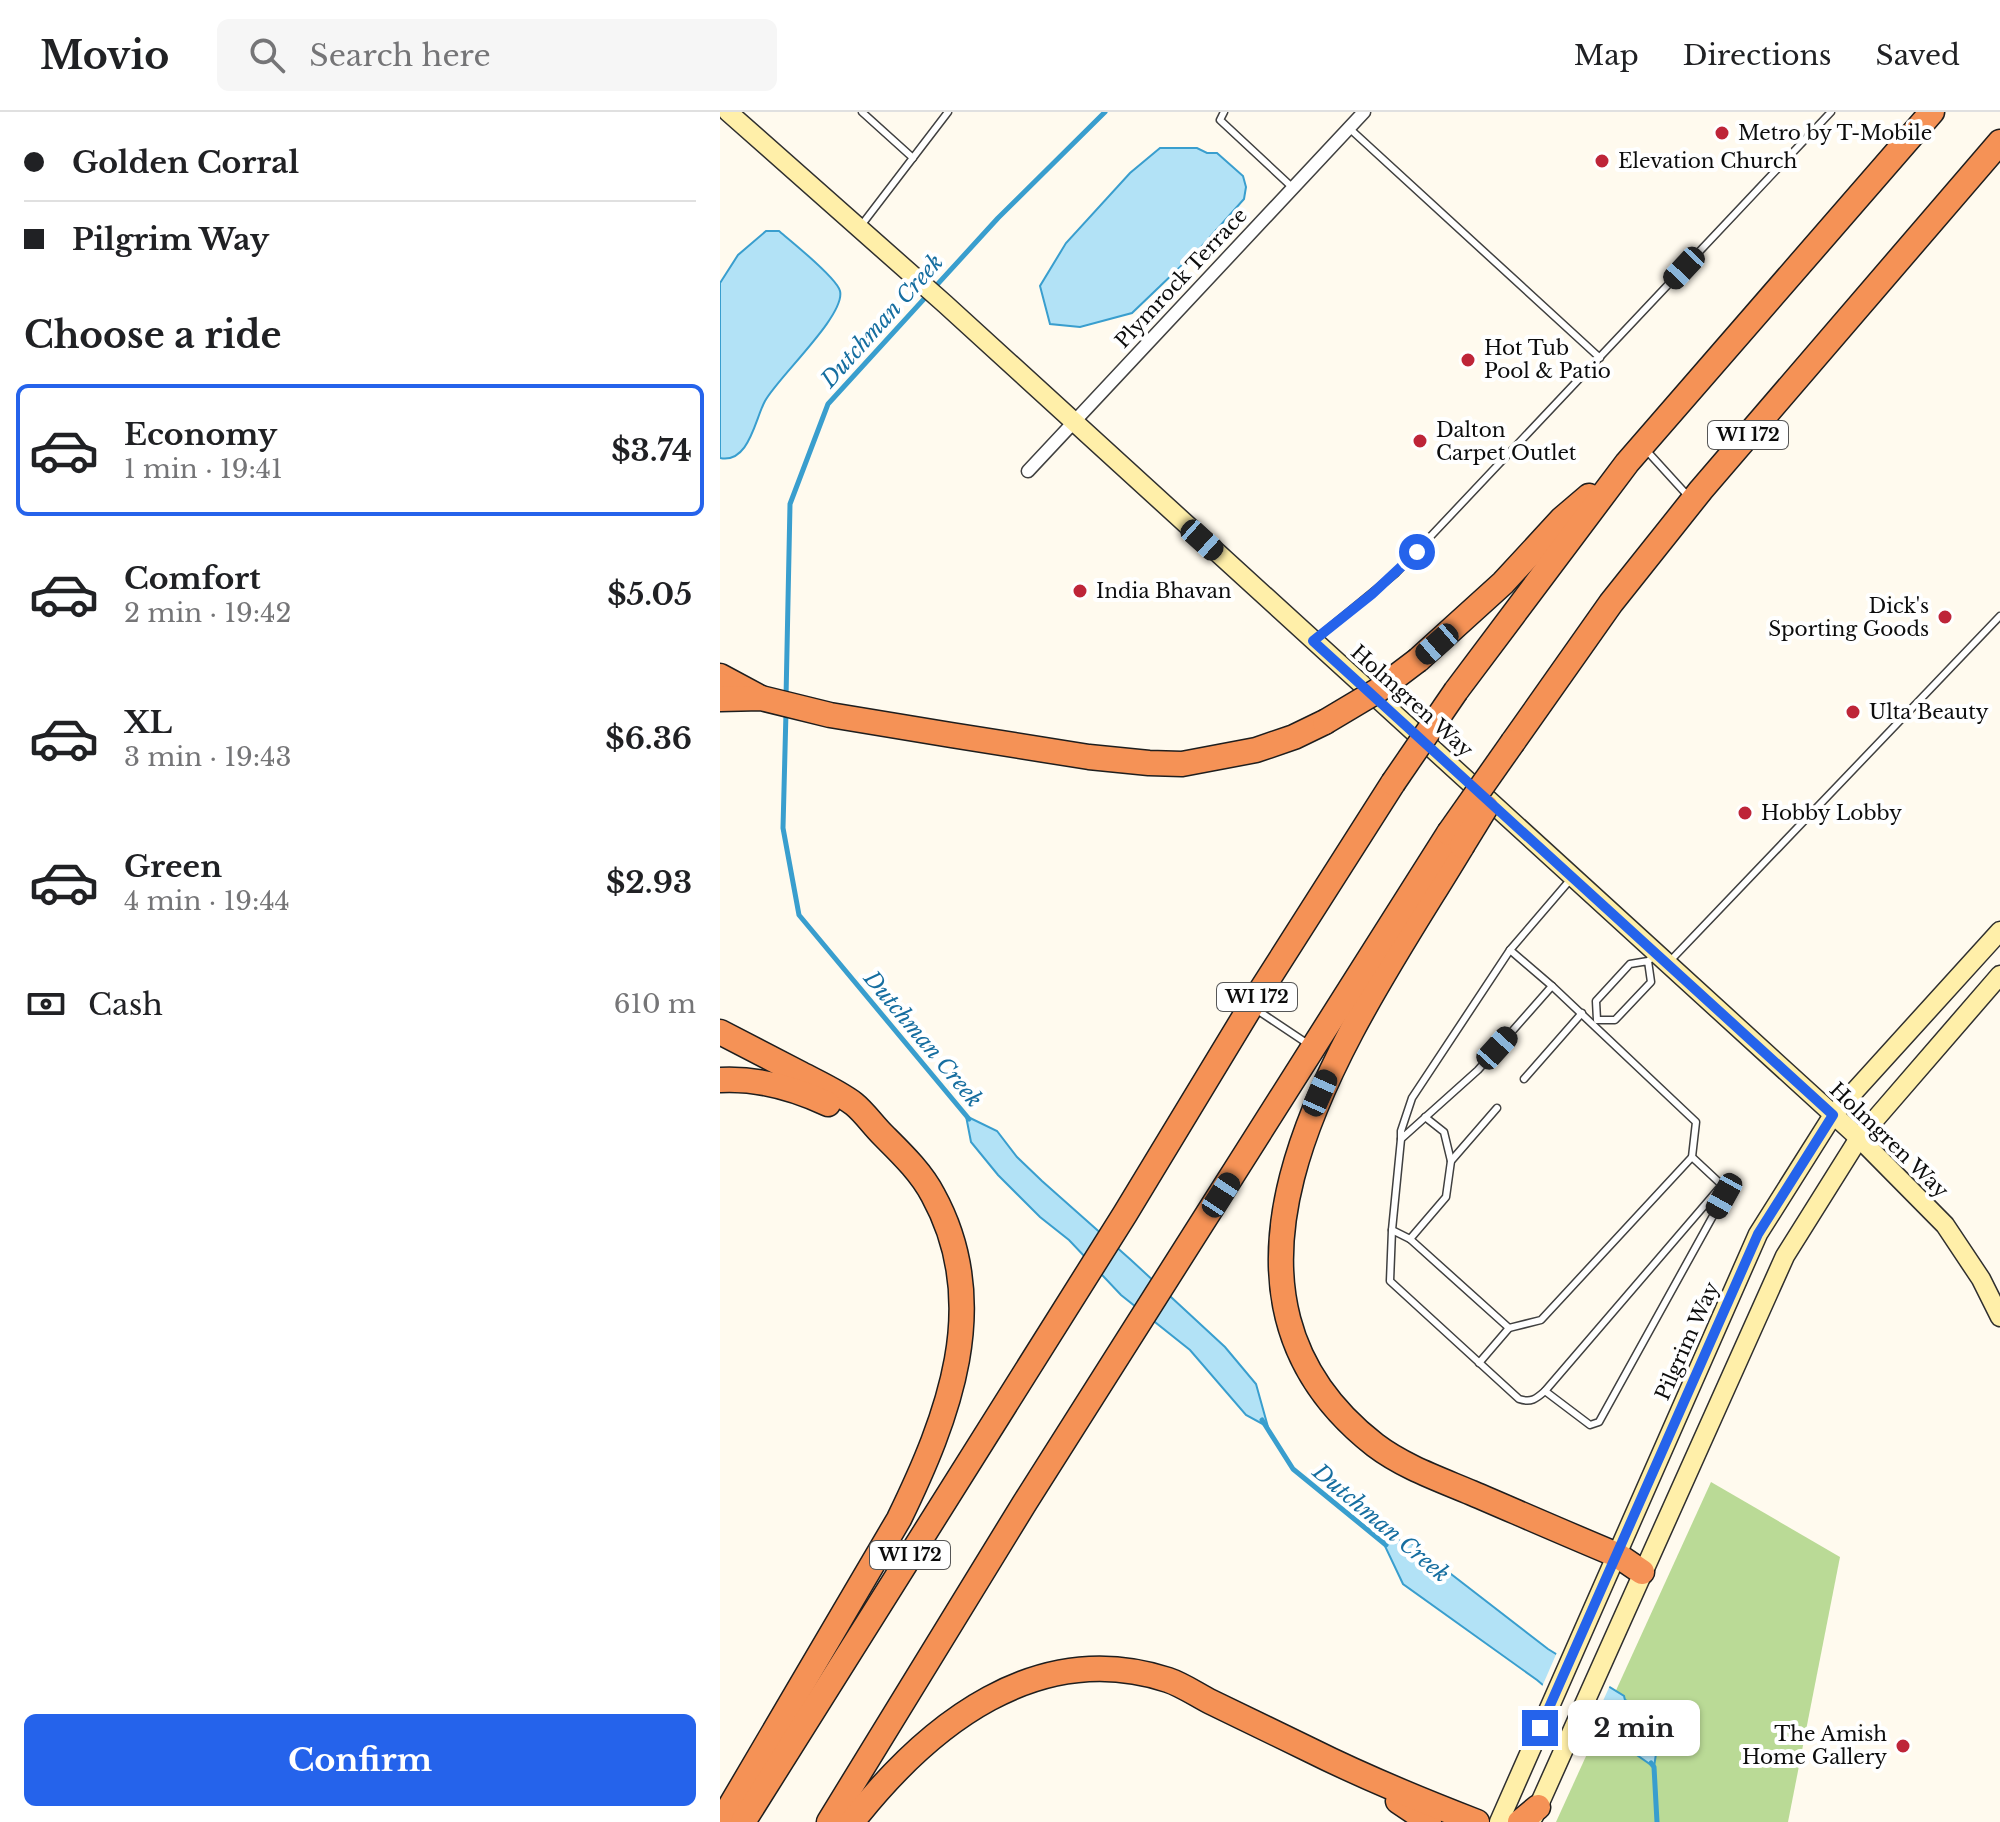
<!DOCTYPE html>
<meta charset="utf-8">
<style>
:root{--surface:#fff;--page:#f6f6f6;--text:#202124;--muted:#757577;--line:#e0e0e0;--accent:#2563eb}
body{margin:0;font-family:"Libre Baskerville",serif;background:var(--page);color:var(--text);height:100vh;display:flex;flex-direction:column;font-size:30px;white-space:nowrap}
*{box-sizing:border-box;margin:0}
p{font-size:26px;color:var(--muted)}
.icon{flex:none;width:44px;height:44px;fill:none;stroke:currentColor;stroke-width:2;stroke-linecap:round;stroke-linejoin:round}
.map{position:relative;flex:1;overflow:hidden}
.details{display:flex;flex-direction:column;background:var(--surface);width:720px}
.details>*{flex:none}
.top-card{display:grid;align-content:center;height:176px;padding:0 24px;background:var(--surface)}
.end{position:absolute;width:36px;height:36px;margin:-18px;border:10px solid #2563eb;background:#fff;box-shadow:0 0 0 4px #fff}
.from{border-radius:50%}
.bubble{position:absolute;height:56px;border-radius:12px;background:var(--surface);box-shadow:0 2px 6px #0004;font-size:26px;font-weight:700;line-height:56px;text-align:center}
.car{position:absolute;width:24px;height:48px;margin:-24px -12px;border-radius:10px;box-shadow:0 0 6px 2px #0007;background:linear-gradient(#222 24%,#8ab4d8 0 40%,#222 0 76%,#8ab4d8 0 86%,#222 0)}
.top-card b{display:flex;align-items:center;gap:28px;height:76px;font-size:30px}
.top-card b+b{border-top:2px solid var(--line)}
.top-card i{width:20px;height:20px;background:var(--text)}
ul{padding:0;list-style:none}
li{display:flex;align-items:center;gap:24px;height:132px;margin:0 16px 12px;padding:0 8px;border:4px solid transparent;border-radius:12px}
li div{flex:1}
li b{display:block;font-size:30px}
li em{font-style:normal;font-weight:700}
li.current{border-color:var(--accent)}
li>.icon{width:72px;height:72px;stroke-width:1.5}
h2{padding:0 24px;font-size:36px;line-height:96px}
.pay{display:flex;align-items:center;gap:20px;height:88px;padding:0 24px;font-size:30px}
.pay p{margin-inline-start:auto}
.button{display:flex;gap:16px;margin-top:auto;padding:16px 24px}
.button a{flex:1;height:92px;border-radius:12px;background:var(--accent);color:#fff;font-size:32px;font-weight:700;line-height:92px;text-align:center}
header{display:flex;align-items:center;gap:48px;box-sizing:border-box;height:112px;padding:0 40px;background:var(--surface);border-bottom:2px solid var(--line)}
header strong{font-size:38px}
nav{display:flex;gap:44px;margin-inline-start:auto;font-size:28px}
.search{width:560px;height:72px;background:var(--page);display:flex;align-items:center;gap:20px;box-sizing:border-box;padding:0 28px;border-radius:12px;color:var(--muted);font-size:30px}
main{display:flex;flex:1;min-height:0}
.map>svg:first-child{display:block}
.forest{fill:#bada96}
.water{fill:#b2e2f6;stroke:#399ece;stroke-width:2}
.pier{fill:#fffaee}
.lines{fill:none;stroke-linecap:round;stroke-linejoin:round}
.stream{stroke:#399ece;stroke-width:5}
.lane-casing{stroke:#404040;stroke-width:9}
.street-casing{stroke:#404040;stroke-width:15}
.secondary-casing{stroke:#2f2f2f;stroke-width:21}
.highway-casing{stroke:#1e1e1e;stroke-width:27}
.lane{stroke:#fff;stroke-width:6}
.street{stroke:#fff;stroke-width:12}
.secondary{stroke:#ffefa9;stroke-width:18}
.highway{stroke:#f59256;stroke-width:24}
.highway-bridge-casing{stroke:#1e1e1e;stroke-width:27;stroke-linecap:butt}
.highway-bridge{stroke:#f59256;stroke-width:24}
.route{stroke:#2563eb;stroke-width:10}
.poi-dot{fill:#be2538;stroke:#fff;stroke-width:3}
.labels{text-anchor:middle;dominant-baseline:central;stroke-width:8;stroke-linejoin:round;paint-order:stroke}
.shield{fill:#fff;stroke:#565656;stroke-width:2}
.shield-label{font-size:18px;font-weight:bold;fill:#0d0d0d}
.poi-label{font-size:20px;fill:#0d0d0d;stroke:#fff;text-anchor:start}
.street-label{font-size:20px;fill:#0d0d0d;stroke:#fff}
.water-label{font-size:22px;font-style:italic;fill:#166ea0;stroke:#fff}
</style>
<header>
<strong>Movio</strong>
<div class="search"><svg class="icon" aria-label="search" viewBox="0 0 24 24"><circle cx="10" cy="10" r="6"/><path d="M15 15l6 6"/></svg>Search here</div>
<nav><a>Map</a><a>Directions</a><a>Saved</a></nav>
</header>
<main>
<section class="details">
<div class="top-card">
<b><i class="from"></i>Golden Corral</b>
<b><i></i>Pilgrim Way</b>
</div>
<h2>Choose a ride</h2>
<ul>
<li class="current"><svg class="icon" aria-label="car" viewBox="0 0 24 24"><path d="M5 17H2v-5l4-1 3-4h7l3 4 3 1v5h-3M9 17h6M6 11h13"/><circle cx="7" cy="17" r="2"/><circle cx="17" cy="17" r="2"/></svg><div><b>Economy</b><p>1 min · 19:41</p></div><em>$3.74</em></li>
<li><svg class="icon" aria-label="car" viewBox="0 0 24 24"><path d="M5 17H2v-5l4-1 3-4h7l3 4 3 1v5h-3M9 17h6M6 11h13"/><circle cx="7" cy="17" r="2"/><circle cx="17" cy="17" r="2"/></svg><div><b>Comfort</b><p>2 min · 19:42</p></div><em>$5.05</em></li>
<li><svg class="icon" aria-label="car" viewBox="0 0 24 24"><path d="M5 17H2v-5l4-1 3-4h7l3 4 3 1v5h-3M9 17h6M6 11h13"/><circle cx="7" cy="17" r="2"/><circle cx="17" cy="17" r="2"/></svg><div><b>XL</b><p>3 min · 19:43</p></div><em>$6.36</em></li>
<li><svg class="icon" aria-label="car" viewBox="0 0 24 24"><path d="M5 17H2v-5l4-1 3-4h7l3 4 3 1v5h-3M9 17h6M6 11h13"/><circle cx="7" cy="17" r="2"/><circle cx="17" cy="17" r="2"/></svg><div><b>Green</b><p>4 min · 19:44</p></div><em>$2.93</em></li>
</ul>
<div class="pay"><svg class="icon" aria-label="cash" viewBox="0 0 24 24"><path d="M3 7h18v10H3z"/><circle cx="12" cy="12" r="2"/></svg>Cash<p>610 m</p></div>
<div class="button"><a>Confirm</a></div>
</section>
<div class="map">
<svg width="1280" height="1710" viewBox="0 0 1280 1710">
<rect width="100%" height="100%" fill="#fffaee"/>
<path class="forest" d="M 991,1370 L 1120,1445 L 1068,1710 L 836,1710 Z"/>
<g class="water">
<path d="M 440,36 L 477,36 L 487,41 L 497,41 L 523,64 L 526,75 L 524,87 L 482,134 L 412,201 L 360,215 L 330,212 L 320,174 L 346,131 L 410,61 Z"/>
<path d="M 46,119 L 59,119 C 72,130 117,166 120,179 C 126,203 58,265 45,289 C 35,307 29,352 0,346 L 0,171 L 18,143 Z"/>
<path d="M 246,1004 L 277,1019 L 297,1045 L 322,1069 L 411,1148 L 505,1235 L 536,1272 L 548,1315 L 526,1303 L 470,1238 L 401,1183 L 349,1128 L 320,1105 L 278,1063 L 251,1030 Z"/>
<path d="M 687,1428 L 828,1537 L 904,1584 L 905,1588 L 921,1596 L 938,1629 L 934,1655 L 914,1641 L 903,1624 L 892,1619 L 876,1618 L 817,1568 L 683,1472 L 663,1430 Z"/>
</g>
<path class="pier" d="M 838,1538 L 891,1571 L 870,1618 L 821,1577 Z"/>
<g class="lines">
<g class="stream">
<path d="M 66,586 L 70,392 L 108,292 L 278,106 L 385,0"/>
<path d="M 66,600 L 63,716 L 79,803 L 249,1007"/>
<path d="M 542,1308 L 573,1357 L 666,1433"/>
<path d="M 931,1651 L 934,1655 L 937,1710"/>
</g>
<g class="lane-casing">
<g id="lane">
<path d="M 142,0 L 193,46"/>
<path d="M 504,0 L 500,8 L 573,76"/>
<path d="M 629,16 L 880,246"/>
<path d="M 140,115 L 228,0"/>
<path d="M 927,339 L 968,384"/>
<path d="M 597,526 L 676,461 L 1111,0"/>
<path d="M 790,838 L 832,874"/>
<path d="M 951,848 L 1280,504"/>
<path d="M 928,849 L 931,870 L 895,908 L 877,908 L 876,889 L 910,852 L 928,849 L 935,843"/>
<path d="M 832,874 L 976,1010 L 972,1045 L 821,1208 L 789,1216 L 690,1127 L 672,1118 L 681,1027 L 758,958 Z"/>
<path d="M 537,898 L 588,932"/>
<path d="M 804,967 L 862,901"/>
<path d="M 705,1005 L 724,1020 L 731,1049"/>
<path d="M 681,1027 L 681,1019 L 692,986 L 790,838 L 850,768"/>
<path d="M 972,1045 L 1002,1073 L 1004,1084 L 879,1310 L 870,1313 L 825,1279 L 1002,1073"/>
<path d="M 672,1118 L 670,1169 L 799,1287 C 811,1291 816,1287 825,1279"/>
<path d="M 690,1127 L 726,1085 L 731,1049 L 777,996"/>
<path d="M 759,1251 L 789,1216"/>
</g>
</g>
<g class="street-casing">
<path id="street" d="M 308,359 L 644,0"/>
</g>
<g class="secondary-casing">
<g id="secondary">
<path d="M 8,0 L 225,192 L 1139,1026 L 1225,1113 L 1261,1167 L 1280,1205"/>
<path d="M 814,1704 L 1065,1144 L 1139,1026 L 1280,863"/>
<path d="M 779,1710 L 1038,1122 L 1113,1003 L 1280,819"/>
</g>
</g>
<g class="highway-casing">
<g id="highway">
<path d="M 698,548 L 783,471 L 842,407 L 869,384"/>
<path d="M 0,564 L 39,585"/>
<path d="M 736,579 L 907,351 L 1212,0"/>
<path d="M 0,587 L 41,586 L 110,603 L 231,623 L 369,645 L 429,651 L 462,652 L 536,638 L 574,625 L 605,610"/>
<path d="M 793,630 L 891,491 L 981,378 L 1280,30"/>
<path d="M 742,734 C 641,902 443,1167 655,1333 C 684,1355 719,1367 752,1381 C 801,1402 849,1423 897,1443 L 922,1460"/>
<path d="M 0,920 C 27,934 54,948 81,962 C 98,971 118,980 134,992 C 144,1000 153,1013 163,1023 C 181,1041 201,1060 213,1083 C 273,1192 228,1306 179,1407 L 1,1710"/>
<path d="M 0,968 C 38,966 74,976 108,992"/>
<path d="M 678,1689 L 709,1710"/>
<path d="M 23,1710 L 405,1102 L 531,894 L 673,671"/>
<path d="M 109,1710 L 304,1392 L 729,721"/>
<path d="M 132,1710 C 208,1613 317,1525 448,1568 C 463,1573 477,1583 491,1590 C 524,1606 557,1622 590,1638 C 644,1665 700,1688 757,1710"/>
<path d="M 800,1710 L 818,1695"/>
</g>
</g>
<use href="#lane" class="lane"/>
<use href="#street" class="street"/>
<use href="#secondary" class="secondary"/>
<use href="#highway" class="highway"/>
<g class="highway-bridge-casing">
<g id="highway-bridge">
<path d="M 605,610 L 657,579 L 698,548"/>
<path d="M 673,671 L 736,579"/>
<path d="M 729,721 L 793,630"/>
<path d="M 742,734 L 766,695"/>
</g>
</g>
<use href="#highway-bridge" class="highway-bridge"/>
</g>
<g class="lines">
<path class="route" d="M 697,440 L 652,482 L 593,529 L 1113,1003 L 1038,1122 L 820,1616"/>
</g>
<g class="poi-dot">
<circle cx="1002" cy="21" r="8"/>
<circle cx="882" cy="49" r="8"/>
<circle cx="748" cy="248" r="8"/>
<circle cx="700" cy="329" r="8"/>
<circle cx="360" cy="479" r="8"/>
<circle cx="1225" cy="505" r="8"/>
<circle cx="1133" cy="600" r="8"/>
<circle cx="1025" cy="701" r="8"/>
<circle cx="1183" cy="1634" r="8"/>
</g>
<g class="labels">
<g class="shield">
<rect x="988" y="309" width="80" height="28" rx="6"/>
<rect x="497" y="871" width="80" height="28" rx="6"/>
<rect x="150" y="1429" width="80" height="28" rx="6"/>
</g>
<g class="shield-label">
<text x="1028" y="323">WI 172</text>
<text x="537" y="885">WI 172</text>
<text x="190" y="1443">WI 172</text>
</g>
<g class="poi-label">
<text x="1018" y="21">Metro by T-Mobile</text>
<text x="898" y="49">Elevation Church</text>
<text x="764" y="236">Hot Tub<tspan x="764" dy="23">Pool &amp; Patio</tspan></text>
<text x="716" y="318">Dalton<tspan x="716" dy="23">Carpet Outlet</tspan></text>
<text x="376" y="479">India Bhavan</text>
<text x="1209" y="494" text-anchor="end">Dick's<tspan x="1209" dy="23">Sporting Goods</tspan></text>
<text x="1149" y="600">Ulta Beauty</text>
<text x="1041" y="701">Hobby Lobby</text>
<text x="1167" y="1622" text-anchor="end">The Amish<tspan x="1167" dy="23">Home Gallery</tspan></text>
</g>
<g class="street-label">
<text transform="translate(461 166) rotate(-47)">Plymrock Terrace</text>
<text transform="translate(692 589) rotate(42)">Holmgren Way</text>
<text transform="translate(1169 1028) rotate(44)">Holmgren Way</text>
<text transform="translate(967 1229) rotate(-66)">Pilgrim Way</text>
</g>
<g class="water-label">
<text transform="translate(162 209) rotate(-48)">Dutchman Creek</text>
<text transform="translate(203 927) rotate(50)">Dutchman Creek</text>
<text transform="translate(661 1411) rotate(40)">Dutchman Creek</text>
</g>
</g>
</svg>
<i class="end from" style="left:697px;top:440px"></i>
<i class="end" style="left:820px;top:1616px"></i>
<div class="bubble" style="left:848px;top:1588px;width:132px">2 min</div>
<i class="car" style="left:964px;top:156px;rotate:223deg"></i>
<i class="car" style="left:482px;top:428px;rotate:132deg"></i>
<i class="car" style="left:717px;top:532px;rotate:229deg"></i>
<i class="car" style="left:777px;top:936px;rotate:42deg"></i>
<i class="car" style="left:600px;top:981px;rotate:24deg"></i>
<i class="car" style="left:501px;top:1083px;rotate:33deg"></i>
<i class="car" style="left:1004px;top:1084px;rotate:209deg"></i>
</div>
</main>
